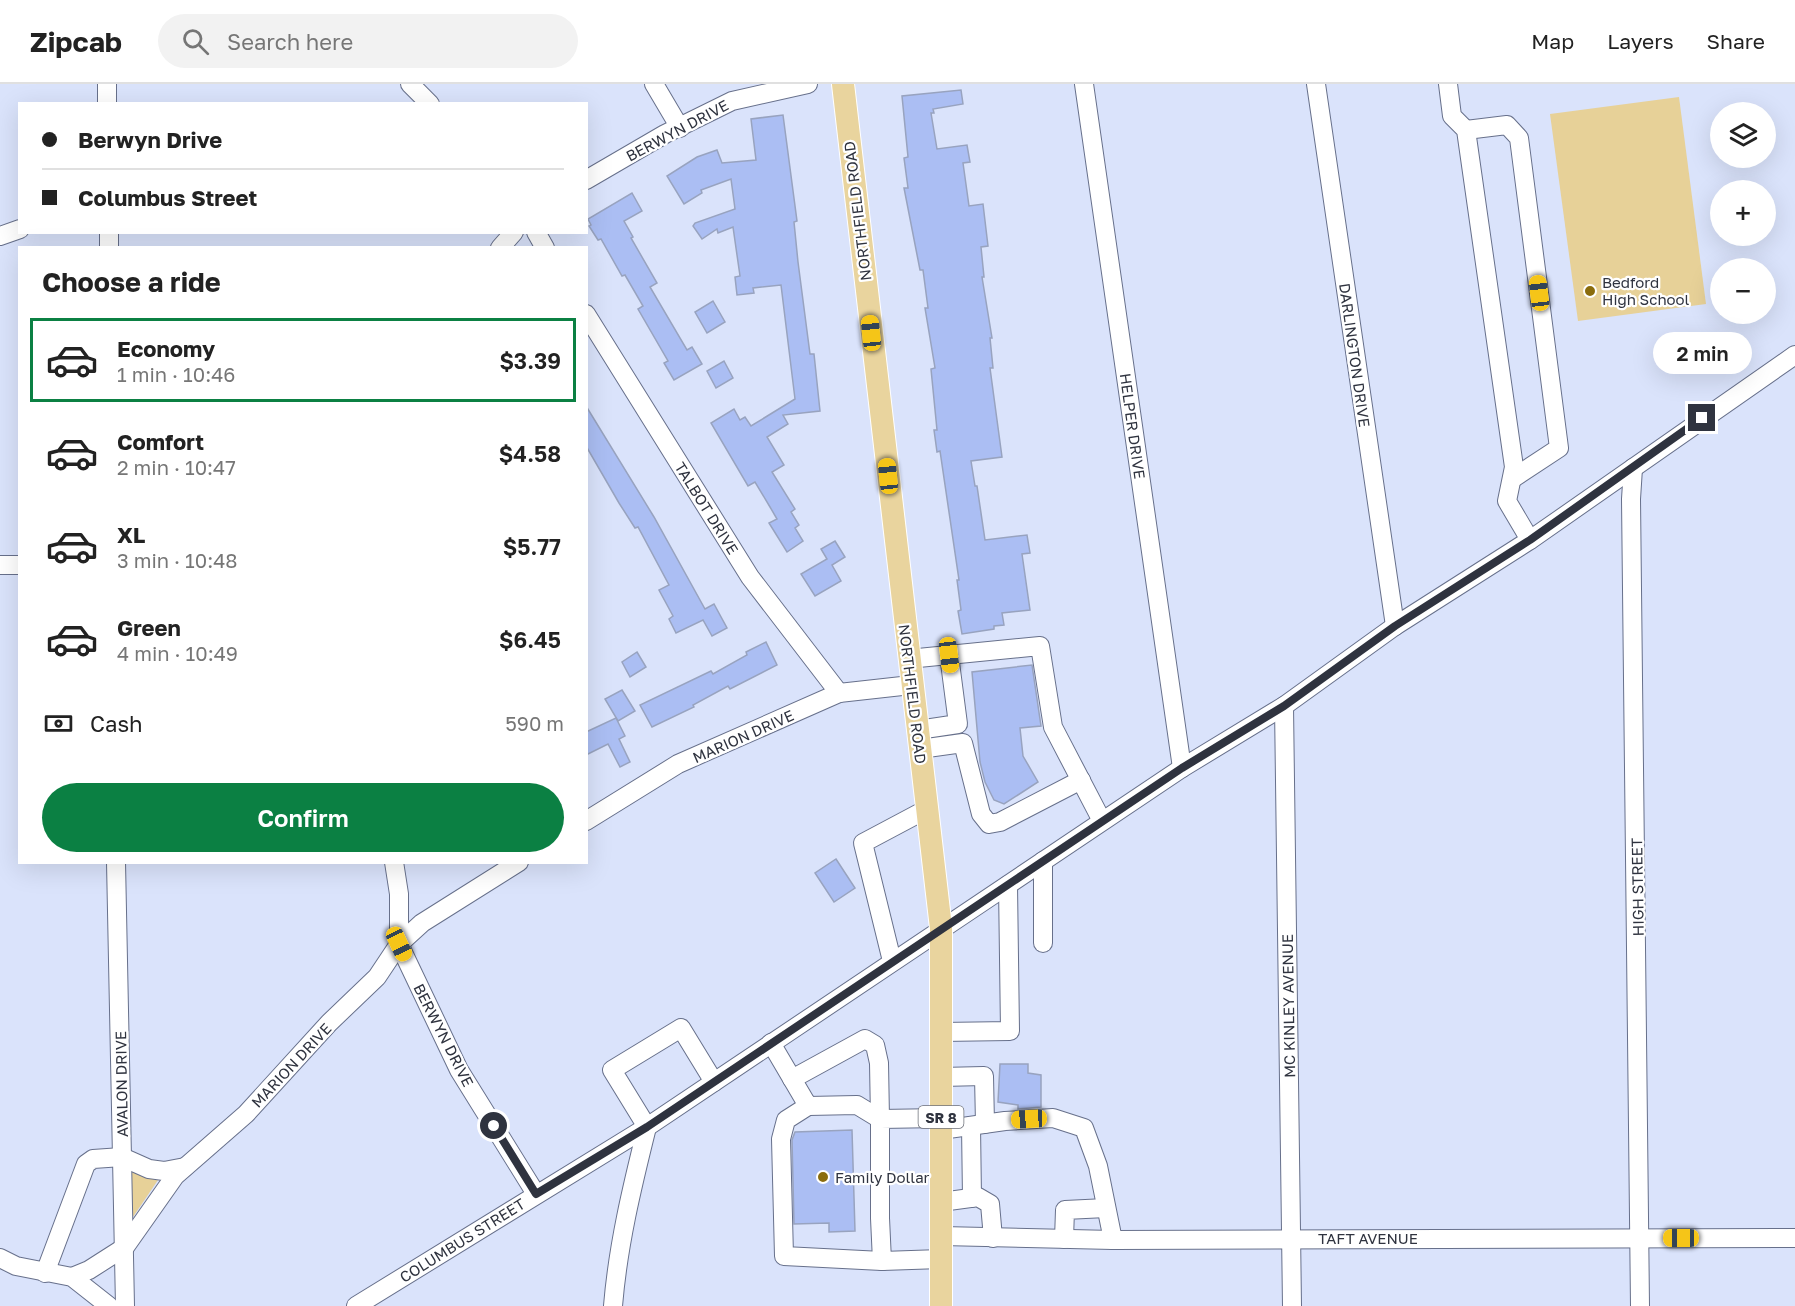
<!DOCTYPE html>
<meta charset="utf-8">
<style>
:root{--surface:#fff;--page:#f2f2f2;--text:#222;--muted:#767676;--line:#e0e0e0;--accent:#0b8043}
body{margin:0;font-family:"Golos Text",sans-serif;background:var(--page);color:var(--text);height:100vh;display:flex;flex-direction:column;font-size:22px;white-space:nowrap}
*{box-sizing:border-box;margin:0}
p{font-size:20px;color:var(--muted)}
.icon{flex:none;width:33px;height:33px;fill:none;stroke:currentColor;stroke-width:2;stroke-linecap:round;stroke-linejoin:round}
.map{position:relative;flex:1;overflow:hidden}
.panel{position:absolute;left:18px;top:162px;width:570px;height:618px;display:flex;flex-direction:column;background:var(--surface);border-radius:0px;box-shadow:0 6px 24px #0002}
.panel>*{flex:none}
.hud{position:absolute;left:18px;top:18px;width:570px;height:132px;border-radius:0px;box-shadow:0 6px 24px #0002;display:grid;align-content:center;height:132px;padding:0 24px;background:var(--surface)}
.tools{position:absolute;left:1710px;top:18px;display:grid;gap:12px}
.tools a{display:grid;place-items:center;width:66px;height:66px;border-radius:50%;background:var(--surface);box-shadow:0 6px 24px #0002;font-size:30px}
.end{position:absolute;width:27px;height:27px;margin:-14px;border:8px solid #2f333f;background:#fff;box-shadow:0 0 0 3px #fff}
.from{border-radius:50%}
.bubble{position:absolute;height:42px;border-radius:21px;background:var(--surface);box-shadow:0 6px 24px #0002;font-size:20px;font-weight:600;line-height:42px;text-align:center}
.car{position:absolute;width:18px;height:36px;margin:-18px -9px;border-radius:8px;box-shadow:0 0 4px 2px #0007;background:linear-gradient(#f5c518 24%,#345 0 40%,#f5c518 0 76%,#345 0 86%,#f5c518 0)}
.hud b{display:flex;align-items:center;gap:21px;height:57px;font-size:22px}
.hud b+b{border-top:2px solid var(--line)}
.hud i{width:15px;height:15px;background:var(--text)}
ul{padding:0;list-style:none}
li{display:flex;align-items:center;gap:18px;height:84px;margin:0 12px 9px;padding:0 12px;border:3px solid transparent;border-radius:0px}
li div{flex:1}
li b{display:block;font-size:22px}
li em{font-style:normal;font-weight:600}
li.selected{border-color:var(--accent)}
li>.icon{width:54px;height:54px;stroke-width:1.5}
h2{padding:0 24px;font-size:27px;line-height:72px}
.pay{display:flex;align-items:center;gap:15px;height:66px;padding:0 24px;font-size:22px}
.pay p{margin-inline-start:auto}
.cta{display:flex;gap:12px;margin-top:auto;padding:12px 24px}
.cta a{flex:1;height:69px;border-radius:36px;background:var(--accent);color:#fff;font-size:24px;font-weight:600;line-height:69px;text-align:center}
header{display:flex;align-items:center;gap:36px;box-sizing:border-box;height:84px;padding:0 30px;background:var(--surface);border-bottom:2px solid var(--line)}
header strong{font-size:28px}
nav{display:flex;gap:33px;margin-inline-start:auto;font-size:21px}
.search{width:420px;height:54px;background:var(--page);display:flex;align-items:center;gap:15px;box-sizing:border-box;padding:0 21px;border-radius:33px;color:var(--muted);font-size:22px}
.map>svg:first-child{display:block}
.green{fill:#e7d198}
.building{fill:#abbef3;stroke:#98a3bf;stroke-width:1.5}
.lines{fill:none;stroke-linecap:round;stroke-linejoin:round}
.minor-casing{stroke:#67708b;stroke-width:20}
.major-casing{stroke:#fff;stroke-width:24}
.minor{stroke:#fff;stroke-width:18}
.major{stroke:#e9d49e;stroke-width:22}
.route{stroke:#2f333f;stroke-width:8}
.poi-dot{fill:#8a6c0d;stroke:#fff;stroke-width:2}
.labels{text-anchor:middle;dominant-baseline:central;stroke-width:4.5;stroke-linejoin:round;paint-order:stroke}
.shield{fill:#fff;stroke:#6d7079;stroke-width:1.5}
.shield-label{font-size:14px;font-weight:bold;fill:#2f333f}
.street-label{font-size:15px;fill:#2f333f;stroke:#fff}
.poi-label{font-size:15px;fill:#2f333f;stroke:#fff;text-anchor:start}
</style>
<header>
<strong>Zipcab</strong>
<div class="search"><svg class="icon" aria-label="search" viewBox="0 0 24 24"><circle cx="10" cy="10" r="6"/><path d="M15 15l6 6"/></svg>Search here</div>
<nav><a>Map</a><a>Layers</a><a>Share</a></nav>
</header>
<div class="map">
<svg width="1795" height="1222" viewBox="0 0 1795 1222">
<rect width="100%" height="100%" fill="#dae3fb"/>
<g class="green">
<path d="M 1679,13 L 1706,220 L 1578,237 L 1550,30 Z"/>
<path d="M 131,1086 L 158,1096 L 133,1133 L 132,1132 Z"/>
</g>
<g class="building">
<path d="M 961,6 L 963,20 L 933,25 L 934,29 L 931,29 L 937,65 L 967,61 L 970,78 L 963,79 L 969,122 L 983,120 L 988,162 L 981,163 L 984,193 L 982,193 L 992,254 L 990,254 L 993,284 L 990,284 L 1002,373 L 971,377 L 975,402 L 977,402 L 985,456 L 1027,451 L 1030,469 L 1022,470 L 1030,526 L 1002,529 L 1004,541 L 994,542 L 994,545 L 962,550 L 958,527 L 961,526 L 957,496 L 959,496 L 940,367 L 937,368 L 934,346 L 937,346 L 931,285 L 935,284 L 925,224 L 928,224 L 923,186 L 920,186 L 904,104 L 908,104 L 904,74 L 908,73 L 902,12 Z"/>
<path d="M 783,31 L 797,137 L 794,138 L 798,178 L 810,270 L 814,270 L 820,327 L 783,331 L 788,340 L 767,353 L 784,381 L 772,388 L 795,425 L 791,428 L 799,441 L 795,444 L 803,457 L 787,468 L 769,439 L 777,435 L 770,423 L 755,398 L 748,402 L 711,339 L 734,325 L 740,336 L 745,333 L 751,342 L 795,315 L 781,201 L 753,204 L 754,209 L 737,211 L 735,193 L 740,192 L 733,143 L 718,149 L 717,145 L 702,155 L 693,142 L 695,139 L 735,125 L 731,95 L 701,106 L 702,109 L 684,120 L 667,92 L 697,73 L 717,66 L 722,79 L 756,76 L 751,35 Z"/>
<path d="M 632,109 L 642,127 L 624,137 L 633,153 L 631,154 L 657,199 L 650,203 L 687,266 L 692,263 L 702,280 L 674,296 L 664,279 L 668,277 L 638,225 L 643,222 L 625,191 L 622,192 L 601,155 L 598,156 L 589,142 L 591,141 L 588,135 Z"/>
<path d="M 713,217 L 725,238 L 707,249 L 695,228 Z"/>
<path d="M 724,277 L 733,294 L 716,304 L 707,287 Z"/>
<path d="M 586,322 L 654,433 L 705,525 L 714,520 L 727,544 L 712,552 L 703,536 L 676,549 L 669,535 L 673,532 L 659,506 L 669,501 L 638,443 L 635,444 L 619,419 L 586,362 Z"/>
<path d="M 835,457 L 845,473 L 832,481 L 841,497 L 815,512 L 801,490 L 827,475 L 821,465 Z"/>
<path d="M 766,558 L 777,581 L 730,605 L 728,602 L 693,621 L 694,623 L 652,643 L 640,621 L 711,587 L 713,590 L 747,571 L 746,568 Z"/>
<path d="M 637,568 L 646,583 L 630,593 L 622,578 Z"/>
<path d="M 1032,581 L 1041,642 L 1020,644 L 1023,672 L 1038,698 L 1004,720 L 994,716 L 985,698 L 980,678 L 972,588 Z"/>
<path d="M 622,606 L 635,627 L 618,637 L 605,615 Z"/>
<path d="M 616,634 L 625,652 L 619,655 L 630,678 L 620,683 L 608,660 L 586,671 L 586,648 Z"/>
<path d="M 836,775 L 855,804 L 834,818 L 815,789 Z"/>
<path d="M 1000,980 L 1028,980 L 1028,989 L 1041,991 L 1041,1023 L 1018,1025 L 1018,1021 L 998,1018 Z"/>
<path d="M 852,1046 L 855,1147 L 829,1148 L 829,1139 L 794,1140 L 792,1056 L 795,1048 Z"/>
</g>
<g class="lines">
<g class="minor-casing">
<g id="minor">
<path d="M 107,0 L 107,20"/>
<path d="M 410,0 L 430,20"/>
<path d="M 654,0 L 680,44"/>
<path d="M 1084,0 L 1182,684"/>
<path d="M 1316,0 L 1395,542"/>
<path d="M 1448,0 L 1452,32 L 1466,46 L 1514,383 L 1507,417 L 1530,456"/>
<path d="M 1466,46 L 1507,41 L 1519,54 L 1559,364 L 1512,395"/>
<path d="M 586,96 L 665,50 L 732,17 L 808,0"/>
<path d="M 109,148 L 109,164"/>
<path d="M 536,148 L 545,164"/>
<path d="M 0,152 L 20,145"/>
<path d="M 500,164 L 514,148"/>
<path d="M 586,230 L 750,493 L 839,609"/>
<path d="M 1633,384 L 1631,415 L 1640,1222"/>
<path d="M 0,481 L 20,481"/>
<path d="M 908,575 L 1040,562 L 1053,643 L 1102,737"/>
<path d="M 1284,622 L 1292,1222"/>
<path d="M 918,646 L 958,640 L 949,571"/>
<path d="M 920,665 L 963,659 L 981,730 L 989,740 L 1000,738 L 1081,696"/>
<path d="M 586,737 L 678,680 L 839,609 L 911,601"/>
<path d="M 1043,777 L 1043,859"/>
<path d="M 116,778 L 125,1222"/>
<path d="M 394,778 L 399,810 L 399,860 L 459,986 L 536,1110"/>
<path d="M 892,877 L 863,759 L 927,725"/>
<path d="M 941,948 L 1010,947 L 1008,801"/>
<path d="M 771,959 L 808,1022 L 857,1021 L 880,1035"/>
<path d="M 941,993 L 984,992 L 985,1040"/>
<path d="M 792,995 L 865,955 L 875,961 L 879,979 L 880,1035"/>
<path d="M 808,1022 L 786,1036 L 781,1055 L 784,1172 L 882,1177"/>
<path d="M 941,1034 L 880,1035 L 880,1134 L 882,1177 L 941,1175"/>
<path d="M 971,1042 L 972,1114"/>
<path d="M 941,1046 L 1005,1037 L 1053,1034 L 1084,1044 L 1098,1082 L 1113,1156"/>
<path d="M 941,1118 L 978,1113 L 990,1120 L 993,1154"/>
<path d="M 942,1152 L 1113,1156 L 1795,1154"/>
<path d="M 1064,1155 L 1065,1126 L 1106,1124"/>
<path d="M 0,1174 L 16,1182 L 72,1193 L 109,1222"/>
<path d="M 45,1189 L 86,1080 L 93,1075 L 122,1073 L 149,1085 L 164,1087 L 185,1083"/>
<path d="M 72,1193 L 89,1186 L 125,1163 L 175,1092 L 246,1030 L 329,939 L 377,893 L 399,860 L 422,839 L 519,778"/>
<path d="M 356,1222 L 647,1043 L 1182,684 L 1284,622 L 1395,542 L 1530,456 L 1795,271"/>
<path d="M 613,1222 C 618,1161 632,1103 647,1043 L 612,986 L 681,944 L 714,998"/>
</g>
</g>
<g class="major-casing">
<path id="major" d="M 843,0 L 941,844 L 941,1222"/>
</g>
<use href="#minor" class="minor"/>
<use href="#major" class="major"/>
</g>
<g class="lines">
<path class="route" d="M 494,1042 L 536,1110 L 647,1043 L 1182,684 L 1284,622 L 1395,542 L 1530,456 L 1702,334"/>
</g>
<g class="poi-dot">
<circle cx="1590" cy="207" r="6"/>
<circle cx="823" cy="1093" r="6"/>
</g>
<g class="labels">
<rect class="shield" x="918.5" y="1022" width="45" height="22" rx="4.5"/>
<g class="shield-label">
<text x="941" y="1033">SR 8</text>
</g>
<g class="street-label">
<text transform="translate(677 46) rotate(-28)">BERWYN DRIVE</text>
<text transform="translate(857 127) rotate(-97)">NORTHFIELD ROAD</text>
<text transform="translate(1355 271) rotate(82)">DARLINGTON DRIVE</text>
<text transform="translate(1133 342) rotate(82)">HELPER DRIVE</text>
<text transform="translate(707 424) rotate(58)">TALBOT DRIVE</text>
<text transform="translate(913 610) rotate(83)">NORTHFIELD ROAD</text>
<text transform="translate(743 652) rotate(-24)">MARION DRIVE</text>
<text transform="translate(1637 803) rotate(-91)">HIGH STREET</text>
<text transform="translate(1288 922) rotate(-91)">MC KINLEY AVENUE</text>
<text transform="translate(444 951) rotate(63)">BERWYN DRIVE</text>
<text transform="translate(291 981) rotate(-47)">MARION DRIVE</text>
<text transform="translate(121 1000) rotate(-91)">AVALON DRIVE</text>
<text x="1368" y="1154">TAFT AVENUE</text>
<text transform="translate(462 1156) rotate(-32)">COLUMBUS STREET</text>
</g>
<g class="poi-label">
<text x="1602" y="198">Bedford<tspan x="1602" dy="17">High School</tspan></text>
<text x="835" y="1093">Family Dollar</text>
</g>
</g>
</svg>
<div class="tools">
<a><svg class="icon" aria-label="layers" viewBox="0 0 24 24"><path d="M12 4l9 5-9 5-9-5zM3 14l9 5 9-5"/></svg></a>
<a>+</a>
<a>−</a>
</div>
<i class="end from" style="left:494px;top:1042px"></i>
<i class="end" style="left:1702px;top:334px"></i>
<div class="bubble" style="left:1653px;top:248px;width:99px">2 min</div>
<i class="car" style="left:1539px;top:209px;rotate:353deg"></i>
<i class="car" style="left:871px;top:249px;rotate:354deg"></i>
<i class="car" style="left:888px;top:392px;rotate:354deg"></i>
<i class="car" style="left:949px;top:571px;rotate:173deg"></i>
<i class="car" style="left:399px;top:860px;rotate:155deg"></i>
<i class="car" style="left:1029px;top:1035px;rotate:267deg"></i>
<i class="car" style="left:1681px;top:1154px;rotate:270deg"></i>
<div class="hud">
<b><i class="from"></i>Berwyn Drive</b>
<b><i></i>Columbus Street</b>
</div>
<section class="panel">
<h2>Choose a ride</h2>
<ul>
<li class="selected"><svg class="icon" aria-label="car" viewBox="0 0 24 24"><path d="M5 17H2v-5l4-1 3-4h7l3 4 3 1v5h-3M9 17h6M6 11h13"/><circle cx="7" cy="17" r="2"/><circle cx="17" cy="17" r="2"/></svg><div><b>Economy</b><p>1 min · 10:46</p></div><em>$3.39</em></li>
<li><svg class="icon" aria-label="car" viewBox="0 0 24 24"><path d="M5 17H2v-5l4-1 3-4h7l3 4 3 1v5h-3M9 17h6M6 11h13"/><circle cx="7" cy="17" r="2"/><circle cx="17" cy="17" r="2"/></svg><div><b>Comfort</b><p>2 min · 10:47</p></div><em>$4.58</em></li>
<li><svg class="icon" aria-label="car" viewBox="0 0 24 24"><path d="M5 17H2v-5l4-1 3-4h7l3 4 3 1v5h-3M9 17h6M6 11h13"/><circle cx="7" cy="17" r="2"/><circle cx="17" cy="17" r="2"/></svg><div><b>XL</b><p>3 min · 10:48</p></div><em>$5.77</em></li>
<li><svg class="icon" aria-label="car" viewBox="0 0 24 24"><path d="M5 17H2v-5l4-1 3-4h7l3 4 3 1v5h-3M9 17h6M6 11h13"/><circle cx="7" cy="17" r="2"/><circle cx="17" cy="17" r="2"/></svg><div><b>Green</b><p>4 min · 10:49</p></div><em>$6.45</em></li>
</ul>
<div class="pay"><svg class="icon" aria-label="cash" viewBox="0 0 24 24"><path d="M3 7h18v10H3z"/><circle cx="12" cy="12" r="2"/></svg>Cash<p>590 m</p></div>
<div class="cta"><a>Confirm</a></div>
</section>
</div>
